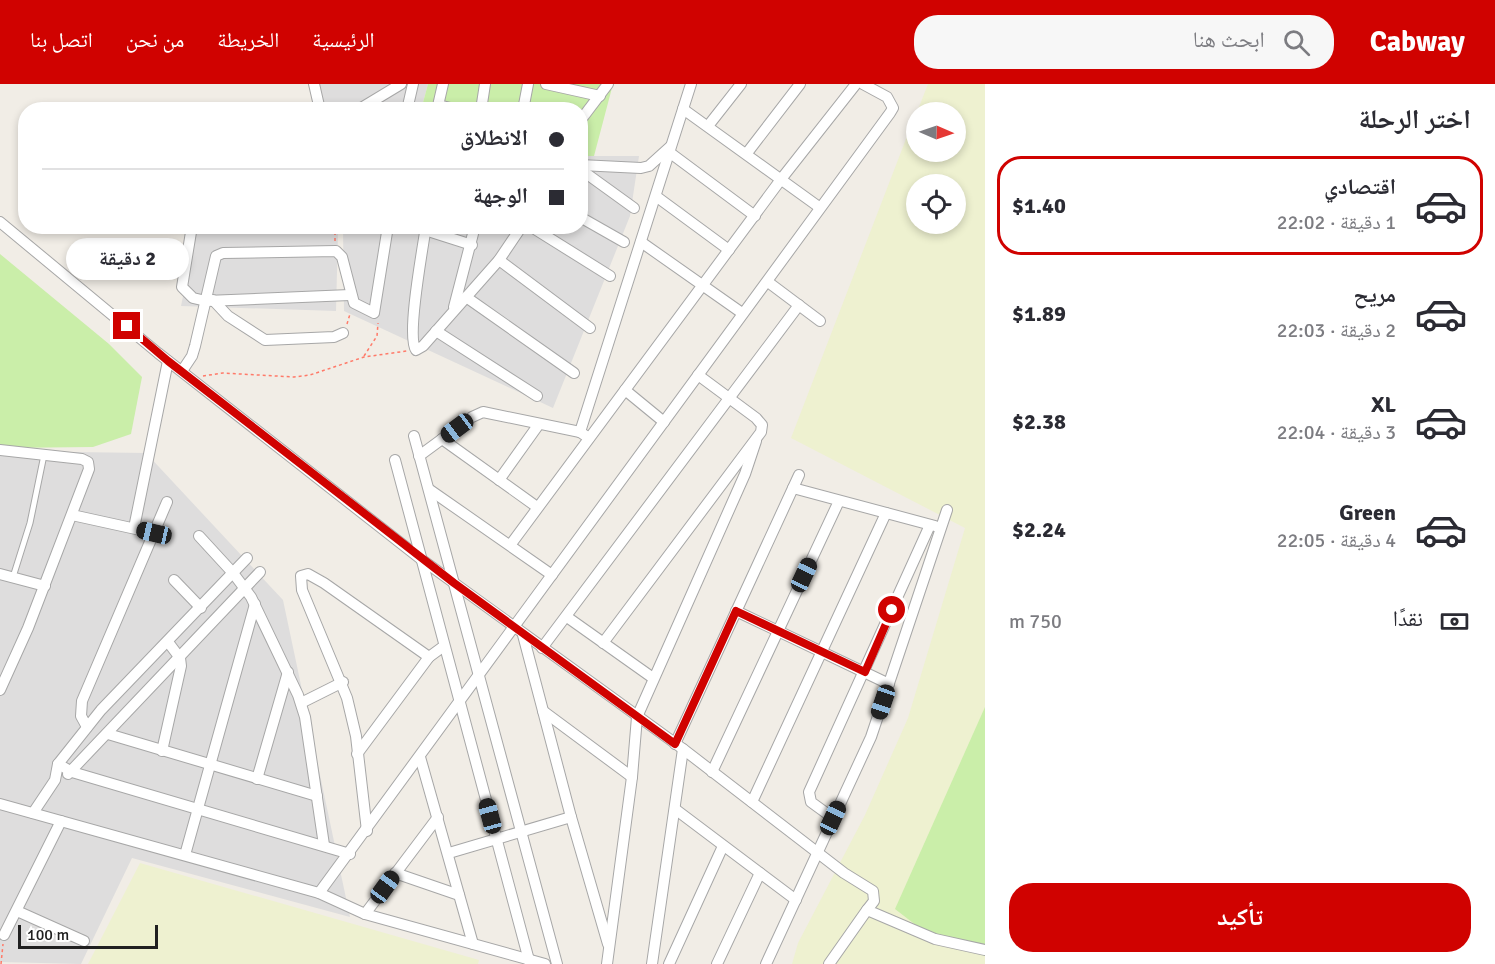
<!DOCTYPE html>
<html lang="ar">
<meta charset="utf-8">
<style>
:root{--surface:#fff;--page:#f7f7f7;--text:#2b2b33;--muted:#7c7c81;--line:#e1e1e2;--accent:#d00200}
body{margin:0;font-family:Signika,"Noto Naskh Arabic",sans-serif;background:var(--page);color:var(--text);direction:rtl;height:100vh;display:flex;flex-direction:column;font-size:22px;white-space:nowrap}
*{box-sizing:border-box;margin:0}
p{font-size:20px;color:var(--muted)}
.icon{flex:none;width:33px;height:33px;fill:none;stroke:currentColor;stroke-width:2;stroke-linecap:round;stroke-linejoin:round}
.map{position:relative;flex:1;overflow:hidden;direction:ltr}
.side{display:flex;flex-direction:column;background:var(--surface);width:510px}
.side>*{flex:none}
.guide{position:absolute;left:18px;top:18px;width:570px;height:132px;border-radius:24px;box-shadow:0 3px 9px #0003;direction:rtl;display:grid;align-content:center;height:132px;padding:0 24px;background:var(--surface)}
.needle{width:39px;rotate:92deg}
.controls{position:absolute;left:906px;top:18px;display:grid;gap:12px}
.controls a{display:grid;place-items:center;width:60px;height:60px;border-radius:50%;background:var(--surface);box-shadow:0 3px 9px #0003;font-size:30px}
.scale{position:absolute;left:18px;bottom:15px;width:140px;box-sizing:border-box;padding-left:6px;border:3px solid #202020;border-top:0;font-size:16px;line-height:21px;white-space:nowrap;color:#202020;-webkit-text-stroke:4px #fff;paint-order:stroke}
.end{position:absolute;width:27px;height:27px;margin:-14px;border:8px solid #d00200;background:#fff;box-shadow:0 0 0 3px #fff}
.from{border-radius:50%}
.bubble{position:absolute;height:42px;border-radius:21px;background:var(--surface);box-shadow:0 3px 9px #0003;font-size:20px;font-weight:700;line-height:42px;text-align:center;direction:rtl}
.car{position:absolute;width:18px;height:36px;margin:-18px -9px;border-radius:8px;box-shadow:0 0 4px 2px #0007;background:linear-gradient(#222 24%,#8ab4d8 0 40%,#222 0 76%,#8ab4d8 0 86%,#222 0)}
.guide b{display:flex;align-items:center;gap:21px;height:57px;font-size:22px}
.guide b+b{border-top:2px solid var(--line)}
.guide i{width:15px;height:15px;background:var(--text)}
ul{padding:0;list-style:none}
li{display:flex;align-items:center;gap:18px;height:99px;margin:0 12px 9px;padding:0 12px;border:3px solid transparent;border-radius:24px}
li div{flex:1}
li b{display:block;font-size:22px}
li em{font-style:normal;font-weight:700}
li.on{border-color:var(--accent)}
li>.icon{width:54px;height:54px;stroke-width:1.5}
h2{padding:0 24px;font-size:27px;line-height:72px}
.pay{display:flex;align-items:center;gap:15px;height:66px;padding:0 24px;font-size:22px}
.pay p{margin-inline-start:auto}
.primary-button{display:flex;gap:12px;margin-top:auto;padding:12px 24px}
.primary-button a{flex:1;height:69px;border-radius:24px;background:var(--accent);color:#fff;font-size:24px;font-weight:700;line-height:69px;text-align:center}
header{display:flex;align-items:center;gap:36px;box-sizing:border-box;height:84px;padding:0 30px;background:var(--accent);color:#fff}
header strong{font-size:28px}
nav{display:flex;gap:33px;margin-inline-start:auto;font-size:21px}
.search{width:420px;height:54px;background:var(--page);display:flex;align-items:center;gap:15px;box-sizing:border-box;padding:0 21px;border-radius:24px;color:var(--muted);font-size:22px}
main{display:flex;flex:1;min-height:0}
.map>svg:first-child{display:block}
.residential{fill:#dedddd}
.farmland{fill:#eef1d0;fill-rule:evenodd}
.grass{fill:#caeea9}
.lines{fill:none;stroke-linecap:round;stroke-linejoin:round}
.lane-casing{stroke:#a7a7a7;stroke-width:7}
.street-casing{stroke:#a7a7a7;stroke-width:12}
.path{stroke:#ff7a69;stroke-width:1.5;stroke-dasharray:3 3;stroke-linecap:butt}
.lane{stroke:#fff;stroke-width:5}
.street{stroke:#fff;stroke-width:10}
.route{stroke:#d00200;stroke-width:8}
</style>
<header>
<strong>Cabway</strong>
<div class="search"><svg class="icon" aria-label="search" viewBox="0 0 24 24"><circle cx="10" cy="10" r="6"/><path d="M15 15l6 6"/></svg>ابحث هنا</div>
<nav><a>الرئيسية</a><a>الخريطة</a><a>من نحن</a><a>اتصل بنا</a></nav>
</header>
<main>
<section class="side">
<h2>اختر الرحلة</h2>
<ul>
<li class="on"><svg class="icon" aria-label="car" viewBox="0 0 24 24"><path d="M5 17H2v-5l4-1 3-4h7l3 4 3 1v5h-3M9 17h6M6 11h13"/><circle cx="7" cy="17" r="2"/><circle cx="17" cy="17" r="2"/></svg><div><b>اقتصادي</b><p>1 دقيقة · 22:02</p></div><em>$1.40</em></li>
<li><svg class="icon" aria-label="car" viewBox="0 0 24 24"><path d="M5 17H2v-5l4-1 3-4h7l3 4 3 1v5h-3M9 17h6M6 11h13"/><circle cx="7" cy="17" r="2"/><circle cx="17" cy="17" r="2"/></svg><div><b>مريح</b><p>2 دقيقة · 22:03</p></div><em>$1.89</em></li>
<li><svg class="icon" aria-label="car" viewBox="0 0 24 24"><path d="M5 17H2v-5l4-1 3-4h7l3 4 3 1v5h-3M9 17h6M6 11h13"/><circle cx="7" cy="17" r="2"/><circle cx="17" cy="17" r="2"/></svg><div><b>XL</b><p>3 دقيقة · 22:04</p></div><em>$2.38</em></li>
<li><svg class="icon" aria-label="car" viewBox="0 0 24 24"><path d="M5 17H2v-5l4-1 3-4h7l3 4 3 1v5h-3M9 17h6M6 11h13"/><circle cx="7" cy="17" r="2"/><circle cx="17" cy="17" r="2"/></svg><div><b>Green</b><p>4 دقيقة · 22:05</p></div><em>$2.24</em></li>
</ul>
<div class="pay"><svg class="icon" aria-label="cash" viewBox="0 0 24 24"><path d="M3 7h18v10H3z"/><circle cx="12" cy="12" r="2"/></svg>نقدًا<p>750 m</p></div>
<div class="primary-button"><a>تأكيد</a></div>
</section>
<div class="map">
<svg width="985" height="880" viewBox="0 0 985 880">
<rect width="100%" height="100%" fill="#f1ede6"/>
<g class="residential">
<path d="M 310,0 L 428,0 L 421,26 L 320,25 Z"/>
<path d="M 581,72 L 639,72 L 630,132 L 553,324 L 344,227 L 343,143 L 580,142 Z"/>
<path d="M 338,148 L 336,227 L 181,222 L 196,149 Z"/>
<path d="M 0,367 L 146,369 L 283,516 L 350,833 L 132,774 L 81,880 L 0,878 Z"/>
</g>
<g class="farmland">
<path d="M 928,0 L 985,0 L 985,880 L 792,880 L 798,859 L 865,731 L 908,634 L 965,444 L 791,354 L 916,29 L 916,68 L 956,68 L 956,28 L 917,28 ZM 916,100 L 956,100 L 956,140 L 916,140 Z"/>
<path d="M 140,779 L 479,876 L 478,880 L 88,880 Z"/>
</g>
<g class="grass">
<path d="M 428,0 L 613,0 L 594,72 L 581,72 L 580,26 L 421,26 Z"/>
<path d="M 0,170 L 109,260 L 142,293 L 131,350 L 93,363 L 0,364 Z"/>
<path d="M 985,623 L 985,872 L 930,852 L 895,825 Z"/>
</g>
<g class="lines">
<g class="lane-casing">
<path id="lane" d="M 13,493 L 30,439 L 44,371"/>
</g>
<g class="street-casing">
<g id="street">
<path d="M 314,0 L 320,26"/>
<path d="M 546,0 L 600,12"/>
<path d="M 438,21 L 459,26"/>
<path d="M 683,25 L 819,123"/>
<path d="M 358,26 L 401,0"/>
<path d="M 407,26 L 413,0"/>
<path d="M 437,26 L 443,0"/>
<path d="M 481,26 L 485,0"/>
<path d="M 523,26 L 528,0"/>
<path d="M 580,37 L 608,0"/>
<path d="M 708,42 L 741,0"/>
<path d="M 669,68 L 755,132"/>
<path d="M 747,69 L 800,0"/>
<path d="M 580,81 L 641,84 L 649,82 L 670,63"/>
<path d="M 580,85 L 634,124"/>
<path d="M 657,113 L 729,166"/>
<path d="M 580,133 L 624,158"/>
<path d="M 0,138 L 158,269 L 421,475 L 683,665 L 844,789 L 873,807 L 874,817 L 867,826 L 935,855 L 985,866"/>
<path d="M 192,142 L 182,203 L 193,214 L 206,217 L 350,211"/>
<path d="M 426,142 C 423,163 406,253 416,266 L 423,262 L 499,176 L 522,142"/>
<path d="M 530,142 L 610,192"/>
<path d="M 425,146 L 472,161"/>
<path d="M 641,158 L 742,229"/>
<path d="M 499,176 L 590,244"/>
<path d="M 768,198 L 820,237"/>
<path d="M 466,213 L 574,289"/>
<path d="M 213,216 L 228,232 L 265,256 L 334,253 L 343,249"/>
<path d="M 454,223 L 475,142"/>
<path d="M 436,247 L 537,312"/>
<path d="M 182,287 L 192,272 L 195,262 L 216,172 L 223,169 L 336,167 L 342,173 L 354,219 L 374,229 L 388,142"/>
<path d="M 625,306 L 664,338"/>
<path d="M 414,352 L 557,880"/>
<path d="M 589,354 L 580,348 L 691,0"/>
<path d="M 442,355 L 537,423"/>
<path d="M 0,366 L 82,375 L 88,378 L 89,385 L 28,544 L 0,606"/>
<path d="M 419,372 L 472,333 L 483,328 L 580,348"/>
<path d="M 395,376 L 530,880"/>
<path d="M 499,396 L 539,340"/>
<path d="M 793,404 L 935,442"/>
<path d="M 430,406 L 552,491"/>
<path d="M 72,431 L 154,449"/>
<path d="M 134,444 L 168,277"/>
<path d="M 199,452 L 233,489 L 251,513 L 298,611 L 305,633 L 324,761"/>
<path d="M 511,460 L 782,94 L 856,0"/>
<path d="M 0,490 L 45,502"/>
<path d="M 174,496 L 201,524"/>
<path d="M 736,527 L 889,600"/>
<path d="M 567,533 L 653,594"/>
<path d="M 523,551 L 571,733 L 608,860"/>
<path d="M 603,559 L 761,348 L 762,341 L 756,334 L 698,291"/>
<path d="M 542,564 L 799,221"/>
<path d="M 301,619 L 343,598"/>
<path d="M 543,627 L 632,693"/>
<path d="M 87,643 L 81,632 L 82,617 L 167,418"/>
<path d="M 108,650 L 317,712"/>
<path d="M 675,660 L 799,391"/>
<path d="M 162,667 L 181,582 L 180,574 L 168,558"/>
<path d="M 357,670 L 429,573 L 444,562"/>
<path d="M 420,673 L 473,860"/>
<path d="M 58,680 L 72,688 L 350,770"/>
<path d="M 712,688 L 839,417"/>
<path d="M 68,690 L 260,488"/>
<path d="M 257,695 L 288,588"/>
<path d="M 752,718 L 886,429"/>
<path d="M 0,720 L 319,809 L 365,830 L 545,880"/>
<path d="M 675,725 L 796,816"/>
<path d="M 33,729 L 55,696 L 58,680 L 101,626 L 247,474"/>
<path d="M 833,734 L 811,718 L 809,708 L 930,441"/>
<path d="M 367,747 L 356,652 L 347,614 L 302,506 L 301,492 L 308,490 L 324,499 L 429,573"/>
<path d="M 449,769 L 571,733"/>
<path d="M 185,771 L 255,520"/>
<path d="M 395,789 L 459,811"/>
<path d="M 319,809 L 890,29 L 893,24 L 887,13 L 863,0"/>
<path d="M 17,827 L 84,857"/>
<path d="M 365,830 L 438,733"/>
<path d="M 4,851 L 61,737"/>
<path d="M 607,880 L 632,693 L 637,633 L 745,390 L 756,357"/>
<path d="M 652,880 L 683,665"/>
<path d="M 669,880 L 723,762"/>
<path d="M 717,880 L 760,789"/>
<path d="M 766,880 L 871,653 L 947,426"/>
<path d="M 829,880 L 867,826"/>
</g>
</g>
<g class="path">
<path d="M 335,157 L 335,142"/>
<path d="M 347,240 L 350,230"/>
<path d="M 364,272 L 377,252 L 378,239"/>
<path d="M 203,292 L 223,289 L 294,293 L 310,291 L 364,273 L 407,267"/>
<path d="M 1,880 L 3,860"/>
</g>
<use href="#lane" class="lane"/>
<use href="#street" class="street"/>
</g>
<g class="lines">
<path class="route" d="M 127,242 L 168,277 L 454,499 L 675,660 L 736,527 L 865,588 L 892,526"/>
</g>
</svg>
<div class="controls">
<a><svg class="needle" viewBox="-14 -14 28 28"><path d="M0-13l5 13h-10z" fill="#e53935"/><path d="M0 13l5-13h-10z" fill="#7c7c81"/></svg></a>
<a><svg class="icon" aria-label="locate" viewBox="0 0 24 24"><circle cx="12" cy="12" r="6"/><path d="M12 2v4M12 18v4M2 12h4M18 12h4"/></svg></a>
</div>
<div class="scale">100 m</div>
<i class="end from" style="left:892px;top:526px"></i>
<i class="end" style="left:127px;top:242px"></i>
<div class="bubble" style="left:66px;top:154px;width:123px">2 دقيقة</div>
<i class="car" style="left:457px;top:344px;rotate:233deg"></i>
<i class="car" style="left:154px;top:449px;rotate:283deg"></i>
<i class="car" style="left:804px;top:491px;rotate:25deg"></i>
<i class="car" style="left:883px;top:618px;rotate:199deg"></i>
<i class="car" style="left:490px;top:732px;rotate:345deg"></i>
<i class="car" style="left:833px;top:734px;rotate:25deg"></i>
<i class="car" style="left:385px;top:803px;rotate:36deg"></i>
<div class="guide">
<b><i class="from"></i>الانطلاق</b>
<b><i></i>الوجهة</b>
</div>
</div>
</main>
